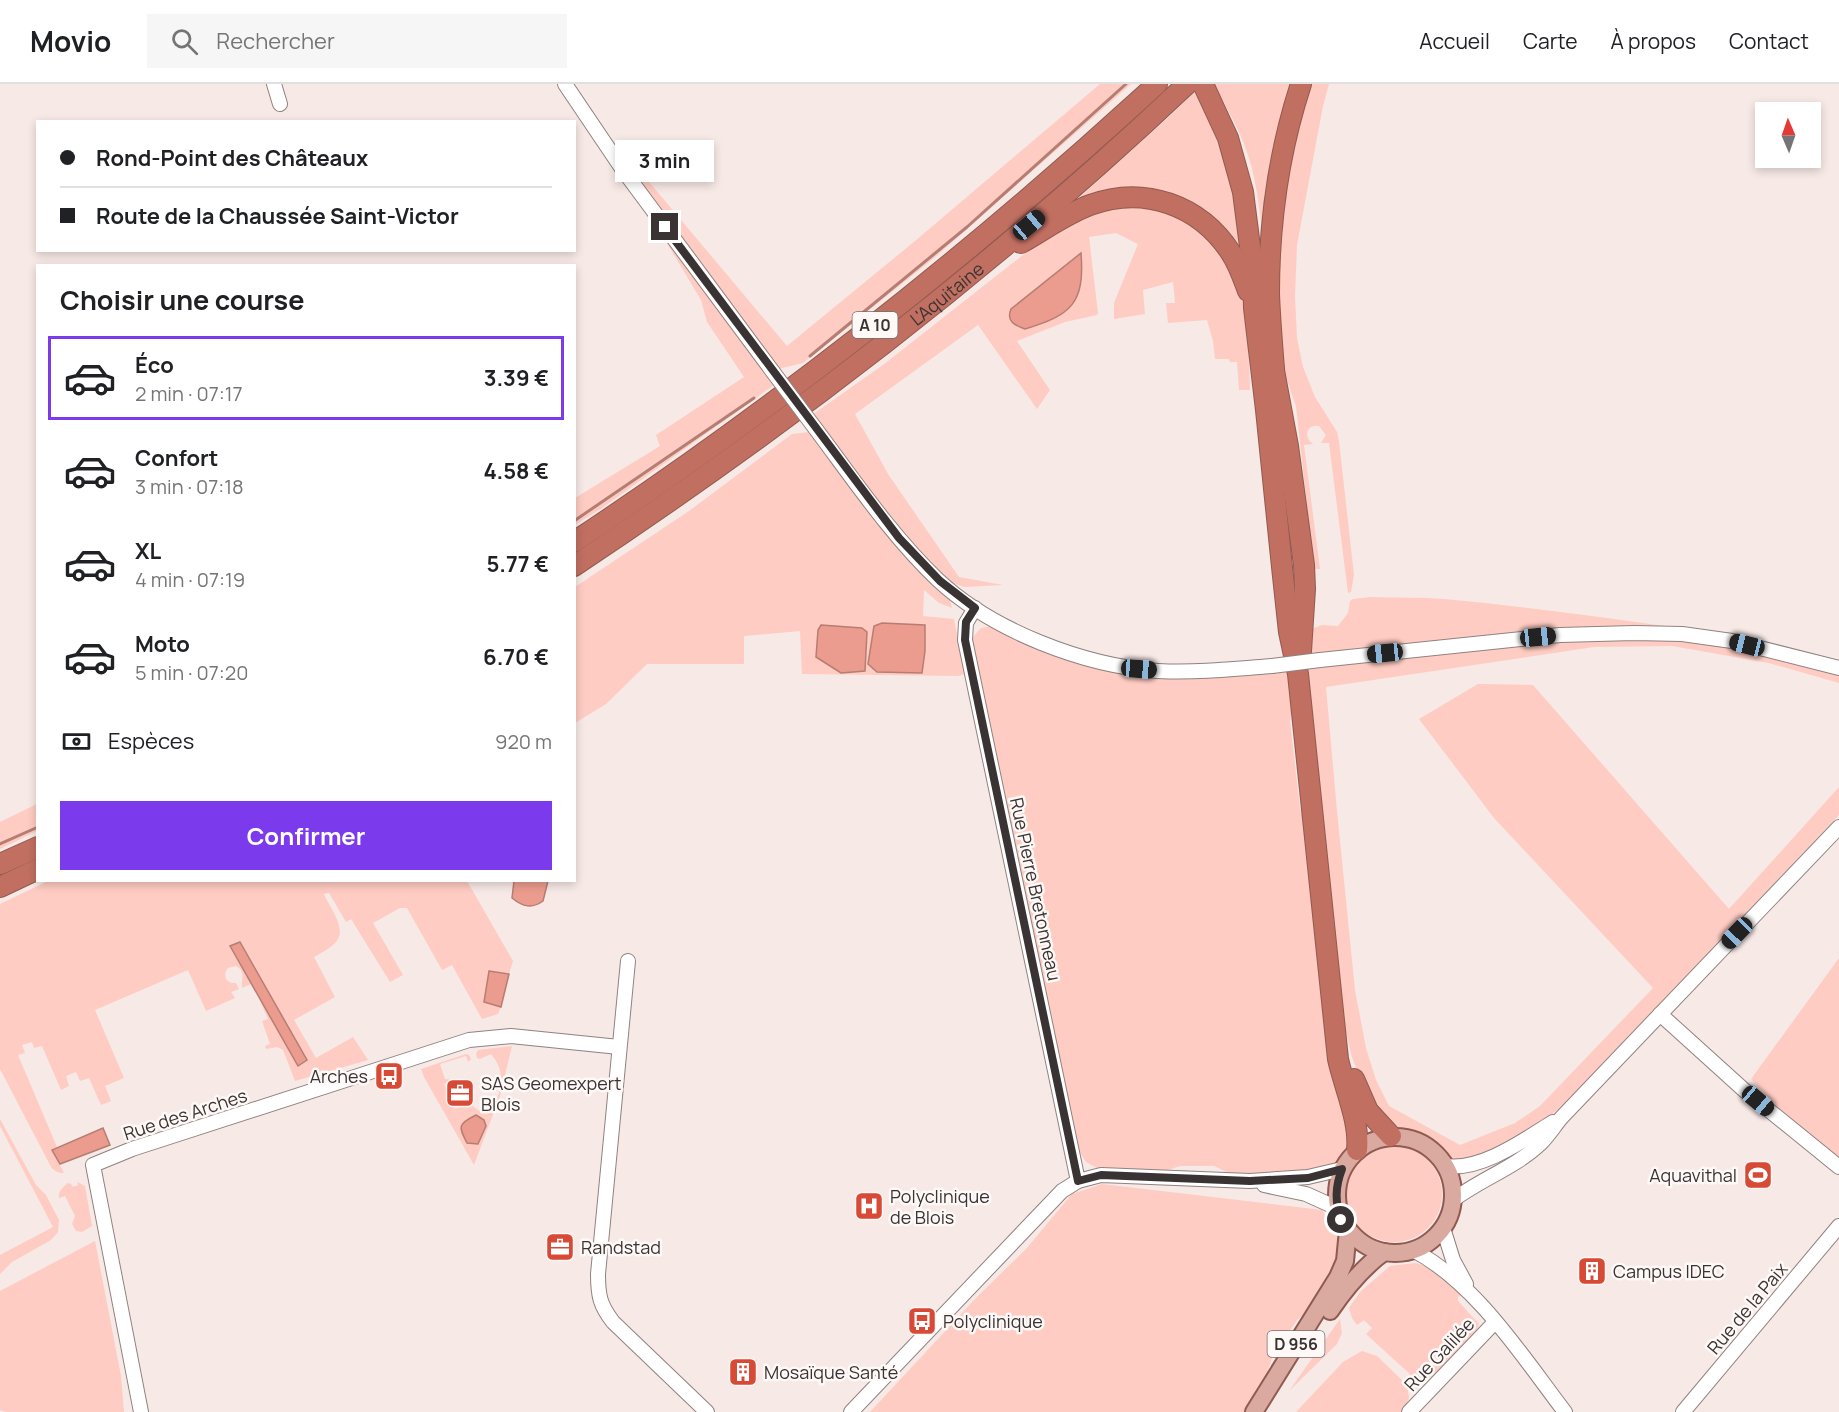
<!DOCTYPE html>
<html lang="fr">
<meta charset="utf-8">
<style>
:root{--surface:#fff;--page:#f6f6f6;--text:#202124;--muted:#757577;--line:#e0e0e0;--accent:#7c3aed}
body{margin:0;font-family:Manrope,sans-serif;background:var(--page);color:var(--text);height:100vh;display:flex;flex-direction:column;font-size:22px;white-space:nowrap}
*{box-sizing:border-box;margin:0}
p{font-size:20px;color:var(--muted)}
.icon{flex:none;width:33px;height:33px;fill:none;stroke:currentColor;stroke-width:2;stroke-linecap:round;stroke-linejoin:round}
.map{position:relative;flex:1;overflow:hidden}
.details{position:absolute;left:36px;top:180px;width:540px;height:618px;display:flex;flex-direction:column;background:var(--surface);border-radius:0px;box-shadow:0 3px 9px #0003}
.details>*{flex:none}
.hud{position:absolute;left:36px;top:36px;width:540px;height:132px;border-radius:0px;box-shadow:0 3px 9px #0003;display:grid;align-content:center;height:132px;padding:0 24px;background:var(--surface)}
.needle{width:39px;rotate:358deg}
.controls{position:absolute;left:1755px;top:18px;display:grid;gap:12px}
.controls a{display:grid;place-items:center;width:66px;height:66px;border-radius:0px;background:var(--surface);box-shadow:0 3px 9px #0003;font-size:30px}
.end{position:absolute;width:27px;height:27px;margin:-14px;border:8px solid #393433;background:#fff;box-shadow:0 0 0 3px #fff}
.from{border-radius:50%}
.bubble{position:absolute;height:42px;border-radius:0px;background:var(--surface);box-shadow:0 3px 9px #0003;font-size:20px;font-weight:700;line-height:42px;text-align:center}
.car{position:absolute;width:18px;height:36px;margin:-18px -9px;border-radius:8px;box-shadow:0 0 4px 2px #0007;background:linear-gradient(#222 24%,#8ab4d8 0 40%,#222 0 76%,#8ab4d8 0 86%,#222 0)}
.hud b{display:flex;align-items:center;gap:21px;height:57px;font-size:22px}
.hud b+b{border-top:2px solid var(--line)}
.hud i{width:15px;height:15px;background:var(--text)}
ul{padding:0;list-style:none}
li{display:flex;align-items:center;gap:18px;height:84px;margin:0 12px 9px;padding:0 12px;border:3px solid transparent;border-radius:0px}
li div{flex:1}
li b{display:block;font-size:22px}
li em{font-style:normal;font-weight:700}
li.on{border-color:var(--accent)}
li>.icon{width:54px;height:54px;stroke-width:1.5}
h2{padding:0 24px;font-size:27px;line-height:72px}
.pay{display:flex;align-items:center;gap:15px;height:66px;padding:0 24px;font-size:22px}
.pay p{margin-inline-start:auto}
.primary-button{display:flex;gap:12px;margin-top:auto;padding:12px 24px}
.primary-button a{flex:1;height:69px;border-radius:0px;background:var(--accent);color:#fff;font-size:24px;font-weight:700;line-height:69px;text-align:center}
header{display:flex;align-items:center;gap:36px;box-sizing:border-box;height:84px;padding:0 30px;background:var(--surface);border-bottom:2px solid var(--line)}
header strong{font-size:28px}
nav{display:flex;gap:33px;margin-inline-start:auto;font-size:21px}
.search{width:420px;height:54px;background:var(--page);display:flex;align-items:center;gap:15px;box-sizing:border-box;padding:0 21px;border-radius:0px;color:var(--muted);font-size:22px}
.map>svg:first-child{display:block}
.green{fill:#feccc2}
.water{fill:#eb9c8e;stroke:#b67d73;stroke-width:1.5}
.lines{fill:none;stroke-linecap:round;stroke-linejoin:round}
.stream{stroke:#b67d73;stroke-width:3}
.minor-casing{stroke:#8f8280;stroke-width:16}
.major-casing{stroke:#915a51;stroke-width:20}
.highway-casing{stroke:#915a51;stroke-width:22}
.minor{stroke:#fff;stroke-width:14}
.major{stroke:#daa9a0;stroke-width:16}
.highway{stroke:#c16f61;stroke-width:20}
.minor-bridge-casing{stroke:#8f8280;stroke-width:16;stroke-linecap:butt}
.minor-bridge{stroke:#fff;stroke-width:14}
.route{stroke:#393433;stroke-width:8}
.labels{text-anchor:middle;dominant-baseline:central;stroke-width:5;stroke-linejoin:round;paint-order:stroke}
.shield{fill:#fef8f7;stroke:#746f6e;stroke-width:1.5}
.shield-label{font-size:16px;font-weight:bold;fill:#393433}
.street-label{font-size:18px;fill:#393433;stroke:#fef8f7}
.poi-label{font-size:18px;fill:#393433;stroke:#fef8f7;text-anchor:start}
</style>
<header>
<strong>Movio</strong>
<div class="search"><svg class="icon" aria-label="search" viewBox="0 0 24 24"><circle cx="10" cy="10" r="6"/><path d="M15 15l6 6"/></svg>Rechercher</div>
<nav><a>Accueil</a><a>Carte</a><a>À propos</a><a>Contact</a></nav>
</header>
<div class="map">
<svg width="1839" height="1328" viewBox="0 0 1839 1328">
<rect width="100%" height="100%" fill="#f7e9e6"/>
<g class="green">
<path d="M 1100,0 L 1131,0 L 934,174 L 803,279 L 778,285 L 633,91 L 639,86 L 787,262 L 915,157 Z"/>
<path d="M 1214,0 L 1298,0 L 1265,176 C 1261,141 1259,104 1248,71 C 1240,46 1226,23 1214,0 Z"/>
<path d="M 1310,0 L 1329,0 L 1323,22 L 1297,161 L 1295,212 L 1297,254 L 1303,283 L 1315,313 L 1337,348 L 1339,357 L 1354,491 L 1351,508 L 1348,509 L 1329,359 L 1321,359 L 1326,351 L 1319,342 C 1306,340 1303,353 1313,360 L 1304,361 L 1320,485 L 1314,485 L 1296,322 L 1283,285 L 1277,253 L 1279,138 L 1292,68 Z"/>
<path d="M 1199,3 L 1231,79 L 1246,185 L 1199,126 L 1080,118 L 1080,113 L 1171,31 Z"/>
<path d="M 1114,121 L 1155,121 L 1209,149 L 1239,200 L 1247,231 L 1250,306 L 1239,306 L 1237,278 L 1230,278 L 1229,275 L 1215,275 L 1213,257 L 1207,236 L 1168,239 L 1166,219 L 1175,219 L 1173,198 L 1143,206 L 1145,230 L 1114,235 L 1114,219 L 1138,160 L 1116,149 L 1089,153 L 1098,229 L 1097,231 L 1065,238 L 1017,257 L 1050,306 L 1037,325 L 978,241 L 855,330 L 888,390 L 959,493 L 1003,501 L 965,503 L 951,499 L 918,469 L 888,433 L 812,331 L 883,281 L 1056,145 Z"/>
<path d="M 647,126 L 707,206 L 731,243 L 774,301 L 602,424 L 575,441 L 575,414 L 660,362 L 656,351 L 744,293 L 707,238 L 701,216 Z"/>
<path d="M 810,348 L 949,512 L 952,524 L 939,519 L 924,506 L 923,532 L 954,535 L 965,590 L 958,592 L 802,590 L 800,547 L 744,552 L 744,580 L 647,580 L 606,620 L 575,639 L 575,503 L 689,427 L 792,350 Z"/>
<path d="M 1371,513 C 1395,514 1420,513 1444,515 C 1520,522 1595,532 1671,543 L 1673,545 L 1307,572 L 1309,546 L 1322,541 L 1338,542 L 1348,529 L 1350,517 L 1353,515 Z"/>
<path d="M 992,542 L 1131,588 L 1291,585 L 1294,613 L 1290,637 L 1300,724 L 1309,751 L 1351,1049 L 1349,1063 L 1337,1077 L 1326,1084 L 1287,1089 L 1229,1089 L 1214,1082 L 1180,1082 L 1168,1086 L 1099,1085 L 1086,1078 L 1078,1065 L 973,564 L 973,553 L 981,544 Z"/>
<path d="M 1574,554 L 1656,554 L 1667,557 L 1677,554 L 1716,558 L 1839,588 L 1839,599 L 1769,579 L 1672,562 L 1594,563 L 1326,603 L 1337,727 L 1355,906 L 1366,964 L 1376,996 L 1389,1022 L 1460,1061 L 1515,1039 L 1540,1022 L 1653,904 L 1494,734 L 1419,635 L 1478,600 L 1533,601 L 1729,825 L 1839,703 L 1839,731 L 1565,1019 L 1541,1040 L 1520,1054 L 1463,1080 L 1451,1075 L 1430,1053 L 1399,1043 L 1387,1036 L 1365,1007 L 1352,973 L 1344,940 L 1307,610 L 1307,583 Z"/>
<path d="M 37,720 L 37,747 L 0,765 L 0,738 Z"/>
<path d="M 48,797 L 467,797 L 513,877 L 509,890 L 490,887 L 484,918 L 501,923 L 498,930 L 482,935 L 452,881 L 442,886 L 407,824 L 400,824 L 373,839 L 403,891 L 390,898 L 351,835 L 346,838 L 329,809 L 324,810 C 329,823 349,846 335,859 C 329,865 321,869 314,873 L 335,913 L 294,936 L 316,974 L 353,953 L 368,976 L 295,997 L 283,966 L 277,963 L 266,965 L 265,962 L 270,960 L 262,937 L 268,935 L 257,910 L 298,982 L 307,976 L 239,858 L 230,863 L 251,900 L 242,904 C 241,895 246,887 236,882 L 228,884 C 222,891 226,900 236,899 L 239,905 L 231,908 L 235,914 L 206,927 L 188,886 L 95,926 L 124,994 L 105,1002 L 111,1017 L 101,1021 L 89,994 L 80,997 L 76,988 L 66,992 L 69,1002 L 61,1006 L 42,962 L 34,964 L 32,958 L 22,961 L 25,969 L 18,971 L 57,1063 L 52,1066 L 64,1089 C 58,1089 55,1087 51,1083 L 0,985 L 0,820 Z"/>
<path d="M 1839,874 L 1839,1077 L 1782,1028 L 1751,995 Z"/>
<path d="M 512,962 L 500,1012 L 474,1081 L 424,993 L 421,985 L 466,970 L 469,971 L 471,975 L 468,978 L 466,972 L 440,980 L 445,995 L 453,996 L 444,1000 L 455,1025 L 465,1021 L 467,1024 L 473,1022 L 478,1026 L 491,1029 C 500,1008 508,990 491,970 L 480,975 L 477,974 L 476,970 L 478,966 Z"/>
<path d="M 0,1035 L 36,1101 L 46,1111 L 59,1136 L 58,1148 L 51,1156 L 12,1178 L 0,1190 L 0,1171 L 53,1143 L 0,1042 Z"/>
<circle cx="1394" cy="1110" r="48"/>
<path d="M 77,1098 L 85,1102 L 92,1142 L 82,1148 L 76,1147 L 72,1140 L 75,1132 L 65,1112 L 59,1114 C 58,1107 63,1103 68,1099 L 71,1100 L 73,1103 L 78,1101 Z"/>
<path d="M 1102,1100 L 1322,1126 L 1340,1154 L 1336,1178 L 1324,1210 L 1297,1236 L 1272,1274 L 1262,1305 L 1246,1328 L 870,1328 L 976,1214 L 1026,1165 L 1072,1110 Z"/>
<path d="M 95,1157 L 121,1292 L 124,1328 L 6,1328 L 0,1326 L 0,1207 Z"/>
<path d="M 1416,1179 C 1435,1184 1447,1196 1462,1210 L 1458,1213 L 1458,1217 L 1479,1240 L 1475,1251 L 1437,1291 L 1423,1295 L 1411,1291 L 1366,1250 L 1372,1244 L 1364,1236 L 1357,1241 L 1352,1234 L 1349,1224 L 1360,1208 L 1390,1182 Z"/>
<path d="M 1340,1235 L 1342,1249 L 1337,1260 L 1289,1307 Z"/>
<path d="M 1362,1267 L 1377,1272 L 1407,1301 L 1409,1314 L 1403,1328 L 1296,1328 L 1343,1278 Z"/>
</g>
<g class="water">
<path d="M 1081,169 C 1085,220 1071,231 1025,245 C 1014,241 1006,237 1011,225 Z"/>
<path d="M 882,539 L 925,541 L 925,567 L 922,589 L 877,588 L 868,580 L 874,542 Z"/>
<path d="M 821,541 L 862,544 L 867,548 L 865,587 L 841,589 L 816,573 L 818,546 Z"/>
<path d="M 514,797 L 548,797 L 543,817 C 532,825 523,823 512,814 Z"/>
<path d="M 240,858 L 307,976 L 298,982 L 230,862 Z"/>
<path d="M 489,887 L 509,890 L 501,923 L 484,918 Z"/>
<path d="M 476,1031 L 484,1036 L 486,1042 L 478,1060 L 467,1059 C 458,1042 458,1040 476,1031 Z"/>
<path d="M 103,1044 L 110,1061 L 60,1080 L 52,1066 Z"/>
</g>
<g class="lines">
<g class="stream">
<path d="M 810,272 L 967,143 L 1126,0"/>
<path d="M 574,437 L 754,314"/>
<path d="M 0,760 L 38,743"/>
</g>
<g class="minor-casing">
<g id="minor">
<path d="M 274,0 L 280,20"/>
<path d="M 565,0 L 623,86 L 773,288"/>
<path d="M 815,344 C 854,396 891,451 938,496 C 993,547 1084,582 1158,587 C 1196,589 1234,585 1272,582"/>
<path d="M 975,524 L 966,539 L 965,556 L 1078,1097"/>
<path d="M 1320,576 L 1560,551 L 1634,549 L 1682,550 L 1732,557 L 1839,584"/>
<path d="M 628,877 L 598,1190 C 598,1212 600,1221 613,1238 L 707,1328"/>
<path d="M 1660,930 L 1744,1006 L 1839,1083"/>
<path d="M 1446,1082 C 1481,1087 1524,1056 1553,1038"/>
<path d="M 1264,1101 L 1306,1110 L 1337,1124"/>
<path d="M 1453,1116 C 1481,1095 1516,1083 1541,1059 C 1549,1051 1555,1041 1562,1033 L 1839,743"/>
<path d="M 1443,1144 L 1453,1176 L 1466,1200"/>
<path d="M 1413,1166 C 1476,1199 1522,1272 1565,1328"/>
<path d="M 141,1328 L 93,1081 L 132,1065 L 469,956 L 511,952 L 619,963"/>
<path d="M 851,1328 L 1062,1107 L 1078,1097 L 1101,1091 L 1250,1097 L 1308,1093 L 1342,1085"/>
<path d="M 1409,1328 L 1495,1238"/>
<path d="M 1683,1328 L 1839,1142"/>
</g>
</g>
<g class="major-casing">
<g id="major">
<circle cx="1395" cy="1111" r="58"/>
<path d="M 1330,1227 C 1345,1205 1362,1184 1384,1168"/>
<path d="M 1254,1328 L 1338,1193 L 1345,1177 L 1348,1146"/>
</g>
</g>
<g class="highway-casing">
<g id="highway">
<path d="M 1203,0 L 1228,54 L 1243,108 L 1253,186 L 1254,224 L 1266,326 L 1282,483 L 1289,548 L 1298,590 L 1338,975 C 1344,1003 1360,1037 1357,1066"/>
<path d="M 1021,159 C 1044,146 1066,130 1090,121 C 1144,101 1200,121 1231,169 C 1239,181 1243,194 1248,207"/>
<path d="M 1273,281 L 1288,362 L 1304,481 L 1305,505 L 1301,567"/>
<path d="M 1274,285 C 1272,260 1270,235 1269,210 C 1269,140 1279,67 1301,0"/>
<path d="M 574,458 C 781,321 975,167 1157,0"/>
<path id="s1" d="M 574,482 C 791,338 998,179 1187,0"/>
<path d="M 0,780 L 38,763"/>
<path d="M 0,803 L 38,785"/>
<path d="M 1354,995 L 1368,1027 L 1391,1052"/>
</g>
</g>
<use href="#minor" class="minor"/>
<use href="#major" class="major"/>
<use href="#highway" class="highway"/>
<g class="minor-bridge-casing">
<g id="minor-bridge">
<path d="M 773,288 L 815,344"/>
<path d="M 1272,582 L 1320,576"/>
</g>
</g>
<use href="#minor-bridge" class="minor-bridge"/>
</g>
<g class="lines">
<path class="route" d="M 665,143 L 899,454 L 940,497 L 975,524 L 966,538 L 965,556 L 1078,1097 L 1101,1091 L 1250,1097 L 1308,1094 L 1342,1085 C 1335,1103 1335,1118 1341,1136"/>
</g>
<defs>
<g id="bus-square" transform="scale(1.5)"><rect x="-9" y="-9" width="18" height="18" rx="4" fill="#d64a36" stroke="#fef8f7"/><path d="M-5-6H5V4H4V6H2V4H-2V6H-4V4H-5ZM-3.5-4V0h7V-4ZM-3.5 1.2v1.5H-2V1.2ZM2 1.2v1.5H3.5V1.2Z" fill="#fff"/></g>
<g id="office-square" transform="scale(1.5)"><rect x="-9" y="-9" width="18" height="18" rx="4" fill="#d64a36" stroke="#fef8f7"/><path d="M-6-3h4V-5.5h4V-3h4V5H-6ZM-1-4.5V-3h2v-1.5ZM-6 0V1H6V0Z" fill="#fff"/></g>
<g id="stadium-square" transform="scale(1.5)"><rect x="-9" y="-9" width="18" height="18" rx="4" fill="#d64a36" stroke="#fef8f7"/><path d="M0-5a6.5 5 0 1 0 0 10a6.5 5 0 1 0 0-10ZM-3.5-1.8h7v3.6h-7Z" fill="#fff"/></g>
<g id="hospital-square" transform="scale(1.5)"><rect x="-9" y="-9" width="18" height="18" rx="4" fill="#d64a36" stroke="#fef8f7"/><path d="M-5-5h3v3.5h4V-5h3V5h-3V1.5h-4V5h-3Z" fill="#fff"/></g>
<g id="building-square" transform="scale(1.5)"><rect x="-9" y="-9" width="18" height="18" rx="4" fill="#d64a36" stroke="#fef8f7"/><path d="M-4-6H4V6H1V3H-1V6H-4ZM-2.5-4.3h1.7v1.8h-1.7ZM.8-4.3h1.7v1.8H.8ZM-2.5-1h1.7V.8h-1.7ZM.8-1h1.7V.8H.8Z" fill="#fff"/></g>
</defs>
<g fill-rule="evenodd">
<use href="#bus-square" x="389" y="992"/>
<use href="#office-square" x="460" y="1009"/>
<use href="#stadium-square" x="1758" y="1091"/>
<use href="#hospital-square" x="869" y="1122"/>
<use href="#office-square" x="560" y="1163"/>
<use href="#building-square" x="1592" y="1187"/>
<use href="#bus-square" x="922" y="1237"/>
<use href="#building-square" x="743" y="1288"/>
</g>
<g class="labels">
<g class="shield">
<rect x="852.5" y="228" width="45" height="26" rx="4.5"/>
<rect x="1267.5" y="1247" width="57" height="26" rx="4.5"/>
</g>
<g class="shield-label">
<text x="875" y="241">A 10</text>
<text x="1296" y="1260">D 956</text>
</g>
<g class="street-label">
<text stroke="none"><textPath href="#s1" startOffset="462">L'Aquitaine</textPath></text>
<text transform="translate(1036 805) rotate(78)">Rue Pierre Bretonneau</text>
<text transform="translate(185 1030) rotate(-18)">Rue des Arches</text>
<text transform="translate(1747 1224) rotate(-50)">Rue de la Paix</text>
<text transform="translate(1439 1270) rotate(-47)">Rue Galilée</text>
</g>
<g class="poi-label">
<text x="368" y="992" text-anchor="end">Arches</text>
<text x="481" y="999">SAS Geomexpert<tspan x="481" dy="21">Blois</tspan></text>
<text x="1737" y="1091" text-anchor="end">Aquavithal</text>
<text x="890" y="1112">Polyclinique<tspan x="890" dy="21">de Blois</tspan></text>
<text x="581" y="1163">Randstad</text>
<text x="1613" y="1187">Campus IDEC</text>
<text x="943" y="1237">Polyclinique</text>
<text x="764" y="1288">Mosaïque Santé</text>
</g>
</g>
</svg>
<div class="controls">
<a><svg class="needle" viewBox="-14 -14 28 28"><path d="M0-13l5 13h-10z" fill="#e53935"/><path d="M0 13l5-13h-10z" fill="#757577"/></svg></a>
</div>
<i class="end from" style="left:1341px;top:1136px"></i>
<i class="end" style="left:665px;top:143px"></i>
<div class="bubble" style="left:615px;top:56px;width:99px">3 min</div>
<i class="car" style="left:1029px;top:141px;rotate:50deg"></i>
<i class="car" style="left:1538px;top:553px;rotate:84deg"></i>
<i class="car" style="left:1747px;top:561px;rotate:284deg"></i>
<i class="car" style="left:1385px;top:569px;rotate:264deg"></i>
<i class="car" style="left:1139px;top:585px;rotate:94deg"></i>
<i class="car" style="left:1737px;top:849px;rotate:224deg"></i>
<i class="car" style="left:1758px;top:1017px;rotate:130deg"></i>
<div class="hud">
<b><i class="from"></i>Rond-Point des Châteaux</b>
<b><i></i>Route de la Chaussée Saint-Victor</b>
</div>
<section class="details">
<h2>Choisir une course</h2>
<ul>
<li class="on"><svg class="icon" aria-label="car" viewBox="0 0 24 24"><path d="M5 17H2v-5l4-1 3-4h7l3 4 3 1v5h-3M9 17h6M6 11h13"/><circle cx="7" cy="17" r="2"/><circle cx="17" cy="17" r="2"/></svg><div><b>Éco</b><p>2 min · 07:17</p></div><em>3.39 €</em></li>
<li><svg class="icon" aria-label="car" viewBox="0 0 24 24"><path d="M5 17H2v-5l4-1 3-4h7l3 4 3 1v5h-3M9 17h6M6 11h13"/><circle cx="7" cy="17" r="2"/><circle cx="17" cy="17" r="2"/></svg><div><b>Confort</b><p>3 min · 07:18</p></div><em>4.58 €</em></li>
<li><svg class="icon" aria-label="car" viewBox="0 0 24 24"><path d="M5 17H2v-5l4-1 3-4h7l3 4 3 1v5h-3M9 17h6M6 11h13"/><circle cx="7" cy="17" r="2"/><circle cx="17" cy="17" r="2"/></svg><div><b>XL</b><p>4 min · 07:19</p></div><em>5.77 €</em></li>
<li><svg class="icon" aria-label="car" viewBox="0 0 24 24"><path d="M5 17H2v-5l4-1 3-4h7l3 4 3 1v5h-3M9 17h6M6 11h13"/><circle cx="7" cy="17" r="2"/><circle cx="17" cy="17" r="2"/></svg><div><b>Moto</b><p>5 min · 07:20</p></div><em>6.70 €</em></li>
</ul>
<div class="pay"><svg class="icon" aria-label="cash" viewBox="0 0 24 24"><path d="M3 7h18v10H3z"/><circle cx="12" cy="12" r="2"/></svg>Espèces<p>920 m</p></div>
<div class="primary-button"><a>Confirmer</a></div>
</section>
</div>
